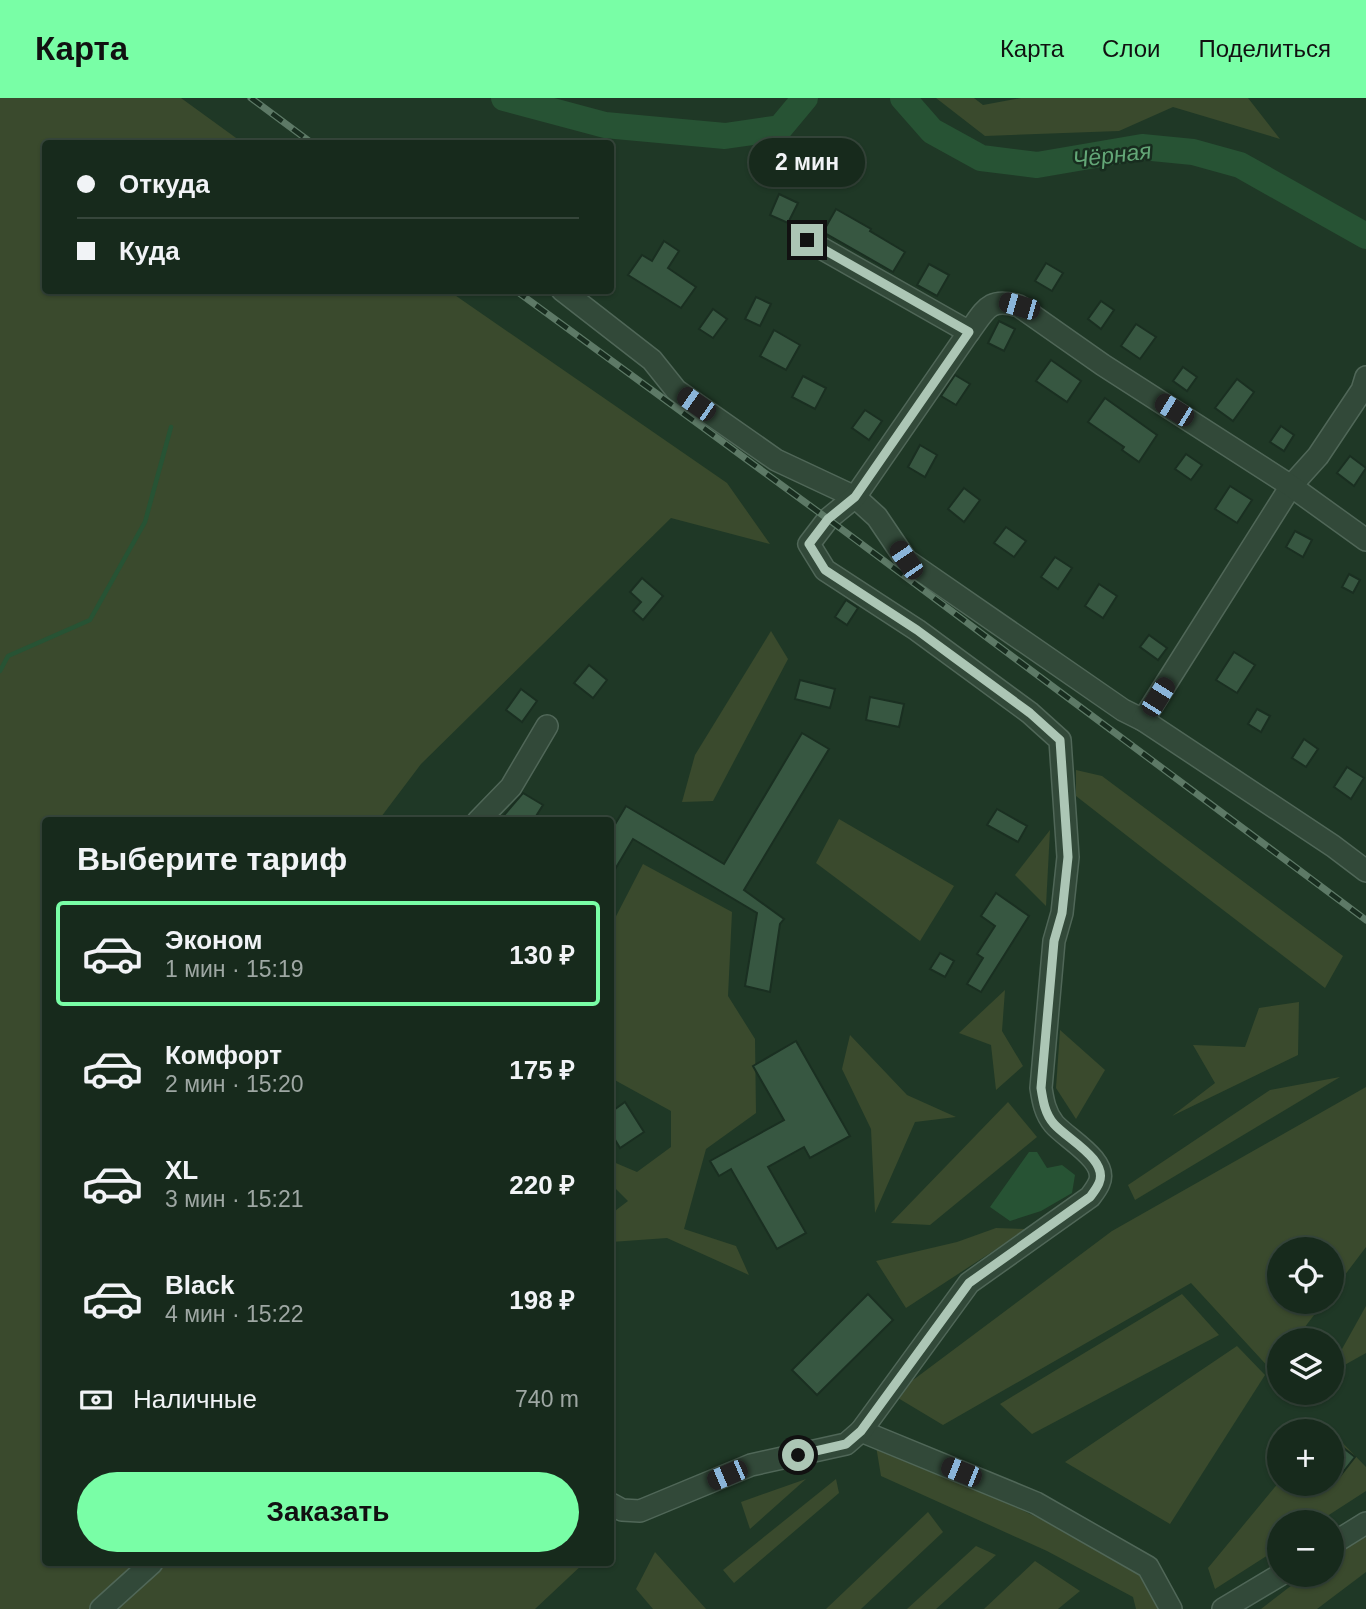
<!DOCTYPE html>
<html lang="ru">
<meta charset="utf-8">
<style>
:root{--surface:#172a1c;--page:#203225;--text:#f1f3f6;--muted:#9ea7a3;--line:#36463b;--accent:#79fea6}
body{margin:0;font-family:Helvetica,sans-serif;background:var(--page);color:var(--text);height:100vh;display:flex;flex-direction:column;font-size:26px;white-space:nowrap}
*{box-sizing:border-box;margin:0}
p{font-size:23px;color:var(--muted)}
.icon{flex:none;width:38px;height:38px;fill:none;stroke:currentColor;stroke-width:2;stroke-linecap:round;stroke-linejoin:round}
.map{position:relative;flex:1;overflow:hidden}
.panel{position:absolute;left:42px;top:719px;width:572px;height:749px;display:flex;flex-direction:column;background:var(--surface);border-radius:7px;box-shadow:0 2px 5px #0004,0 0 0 2px var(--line)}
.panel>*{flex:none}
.hud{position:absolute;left:42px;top:42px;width:572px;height:154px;border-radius:7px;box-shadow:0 2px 5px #0004,0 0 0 2px var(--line);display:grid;align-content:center;height:154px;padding:0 35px;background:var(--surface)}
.buttons{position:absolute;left:1267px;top:1139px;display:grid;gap:14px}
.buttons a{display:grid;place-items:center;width:77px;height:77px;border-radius:50%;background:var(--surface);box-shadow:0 2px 5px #0004,0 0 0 2px var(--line);font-size:35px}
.end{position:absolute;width:32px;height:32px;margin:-16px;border:9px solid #acc6b5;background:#111;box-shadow:0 0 0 4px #111}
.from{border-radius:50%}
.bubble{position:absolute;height:49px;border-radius:24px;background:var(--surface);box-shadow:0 2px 5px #0004,0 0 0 2px var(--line);font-size:23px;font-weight:600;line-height:49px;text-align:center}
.car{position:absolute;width:21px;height:42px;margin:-21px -10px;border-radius:9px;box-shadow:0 0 5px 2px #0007;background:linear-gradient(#222 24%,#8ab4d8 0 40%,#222 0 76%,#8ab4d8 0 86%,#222 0)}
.hud b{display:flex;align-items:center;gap:24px;height:66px;font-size:26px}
.hud b+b{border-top:2px solid var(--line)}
.hud i{width:18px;height:18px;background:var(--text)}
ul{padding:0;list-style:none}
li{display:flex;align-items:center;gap:21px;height:105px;margin:0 14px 10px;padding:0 21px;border:4px solid transparent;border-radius:7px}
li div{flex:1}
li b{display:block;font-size:26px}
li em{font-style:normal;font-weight:600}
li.active{border-color:var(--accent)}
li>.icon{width:63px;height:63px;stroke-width:1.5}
h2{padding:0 35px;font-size:32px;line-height:84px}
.pay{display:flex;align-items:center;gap:18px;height:77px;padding:0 35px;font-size:26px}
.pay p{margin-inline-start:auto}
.primary-button{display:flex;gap:14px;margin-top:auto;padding:14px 35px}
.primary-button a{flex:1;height:80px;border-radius:42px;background:var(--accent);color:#111;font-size:28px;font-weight:600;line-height:80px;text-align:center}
header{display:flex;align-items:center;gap:42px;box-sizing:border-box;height:98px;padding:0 35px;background:var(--accent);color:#111}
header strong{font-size:33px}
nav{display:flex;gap:38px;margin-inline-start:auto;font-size:24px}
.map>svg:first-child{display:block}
.green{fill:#3a4a2d}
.water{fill:#275334}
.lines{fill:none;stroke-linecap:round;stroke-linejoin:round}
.stream{stroke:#275334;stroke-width:4.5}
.river{stroke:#275334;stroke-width:26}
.building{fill:#375741;stroke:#1a2f21;stroke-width:2}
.minor-casing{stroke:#506758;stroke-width:24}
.minor{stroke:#324939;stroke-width:21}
.rail-casing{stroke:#5d7966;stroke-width:7}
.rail{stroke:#182d1f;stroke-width:4.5;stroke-dasharray:13;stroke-linecap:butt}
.route{stroke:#acc6b5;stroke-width:9}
.labels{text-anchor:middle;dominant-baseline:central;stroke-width:5;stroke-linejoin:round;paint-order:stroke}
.water-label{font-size:23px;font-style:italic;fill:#63a777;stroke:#182d1f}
</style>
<header>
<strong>Карта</strong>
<nav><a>Карта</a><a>Слои</a><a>Поделиться</a></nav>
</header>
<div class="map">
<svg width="1366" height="1511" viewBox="0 0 1366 1511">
<rect width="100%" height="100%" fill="#1f3826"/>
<g class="green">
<path d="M 0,0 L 181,0 L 243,45 L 46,46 L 46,192 L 449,193 L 727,385 L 770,446 L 671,420 L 421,666 L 378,723 L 46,723 L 46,1465 L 584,1465 L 535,1511 L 0,1511 Z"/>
<path d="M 936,0 L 974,0 L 983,7 L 1021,0 L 1248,0 L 1280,41 L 1173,9 L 1119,33 L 985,38 Z"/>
<path d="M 771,533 L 788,561 L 713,703 L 682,704 L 695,657 Z"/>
<path d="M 1076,672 L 1102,678 L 1343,858 L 1325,890 L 1158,762 L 1076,698 Z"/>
<path d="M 839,721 L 954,788 L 920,843 L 816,765 Z"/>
<path d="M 1050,732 L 1046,808 L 1015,777 Z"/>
<path d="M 643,766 L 732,814 L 728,898 L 755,941 L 756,1015 L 706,1051 L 684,1131 L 736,1148 L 749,1177 L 667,1140 L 611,1144 L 611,1116 L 628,1103 L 611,1086 L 611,1063 L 637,1074 L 671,1049 L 671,1013 L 611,980 L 611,828 Z"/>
<path d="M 1005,892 L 1002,933 L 1023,968 L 996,992 L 991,947 L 959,935 Z"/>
<path d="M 1299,904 L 1298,957 L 1172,1018 L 1215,985 L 1193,947 L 1245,949 L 1259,910 Z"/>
<path d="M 1060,932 L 1105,972 L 1076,1021 L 1056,990 Z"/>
<path d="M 850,937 L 907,997 L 956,1019 L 915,1024 L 875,1115 L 871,1031 L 842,971 Z"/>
<path d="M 1340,979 L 1135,1102 L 1128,1087 L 1270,992 Z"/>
<path d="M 1366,989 L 1366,1149 L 1332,1194 L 1332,1152 L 1279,1152 L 1279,1204 L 1324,1204 L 1295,1242 L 1279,1242 L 1279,1264 L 1272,1273 L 1191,1185 L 943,1327 L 893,1297 L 1112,1133 Z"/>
<path d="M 1008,1004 L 1037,1039 L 930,1127 L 891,1125 Z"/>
<path d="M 996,1130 L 1027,1131 L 906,1210 L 876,1163 L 957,1144 Z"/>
<path d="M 1182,1196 L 1219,1237 L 1032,1336 L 1000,1306 Z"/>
<path d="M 1366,1208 L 1366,1255 L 1332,1274 L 1332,1269 Z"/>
<path d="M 1237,1248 L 1265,1277 L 1170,1426 L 1065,1364 Z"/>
<path d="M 1332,1334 L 1366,1369 L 1366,1393 L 1318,1424 L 1279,1424 L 1279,1450 L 1215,1491 L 1208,1470 L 1279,1384 L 1279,1386 L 1332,1386 Z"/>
<path d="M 875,1342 L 1114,1456 L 1167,1500 L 1171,1511 L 1136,1511 L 1133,1499 L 1047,1453 L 881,1378 Z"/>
<path d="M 806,1381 L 750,1431 L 741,1404 Z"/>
<path d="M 836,1381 L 839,1395 L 734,1485 L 723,1472 Z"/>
<path d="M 928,1414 L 943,1434 L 861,1511 L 826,1511 Z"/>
<path d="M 1366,1431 L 1366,1474 L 1317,1511 L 1261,1511 L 1305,1477 L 1332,1477 L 1332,1457 Z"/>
<path d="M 976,1448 L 996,1457 L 936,1511 L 907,1511 Z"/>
<path d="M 655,1454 L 706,1511 L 653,1511 L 636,1491 Z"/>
<path d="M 1035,1463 L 1080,1493 L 1058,1511 L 984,1511 Z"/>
</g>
<path class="water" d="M 1029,1054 L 1037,1054 L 1047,1070 L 1062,1067 L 1075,1077 L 1072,1095 L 1041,1113 L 1010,1123 L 990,1109 Z"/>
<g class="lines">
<path class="stream" d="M 0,573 L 8,558 L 90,522 L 145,424 L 171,329"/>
<g class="river">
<path d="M 504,0 L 605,27 L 725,38 L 780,30 L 805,0"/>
<path d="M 903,0 L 932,33 L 981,60 L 1037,67 L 1142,49 L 1193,54 L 1240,67 L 1366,138"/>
</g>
</g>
<g class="building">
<path d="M 779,96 L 798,105 L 788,125 L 770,117 Z"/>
<path d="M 836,111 L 871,131 L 870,133 L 905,154 L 893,174 L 823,134 Z"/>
<path d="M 664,143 L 679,153 L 668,170 L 696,189 L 681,210 L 628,177 L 642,157 L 652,163 Z"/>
<path d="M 1046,165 L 1063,175 L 1052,193 L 1035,183 Z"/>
<path d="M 929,166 L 949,177 L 937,198 L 917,187 Z"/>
<path d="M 756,199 L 771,206 L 760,228 L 745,221 Z"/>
<path d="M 1101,203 L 1114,212 L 1101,231 L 1088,221 Z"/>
<path d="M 713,211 L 727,221 L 713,240 L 699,231 Z"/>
<path d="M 999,223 L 1015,231 L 1004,253 L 988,245 Z"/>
<path d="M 1136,226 L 1156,239 L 1140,261 L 1121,248 Z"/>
<path d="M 774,232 L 800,247 L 786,272 L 760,258 Z"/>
<path d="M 1051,262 L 1081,283 L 1067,304 L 1036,283 Z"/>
<path d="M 1183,269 L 1197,279 L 1187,293 L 1173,283 Z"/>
<path d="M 955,277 L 970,286 L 956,307 L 941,298 Z"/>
<path d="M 803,278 L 826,290 L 815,311 L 792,299 Z"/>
<path d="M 1237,281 L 1254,294 L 1233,323 L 1215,310 Z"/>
<path d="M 1105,300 L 1157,337 L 1139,364 L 1122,352 L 1124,349 L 1088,324 Z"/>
<path d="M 865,312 L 882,323 L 869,342 L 852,330 Z"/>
<path d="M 1281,328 L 1294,337 L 1284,353 L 1270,344 Z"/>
<path d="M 920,347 L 937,357 L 925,379 L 908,369 Z"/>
<path d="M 1186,356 L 1202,367 L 1191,382 L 1175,371 Z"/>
<path d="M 1350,358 L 1366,370 L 1354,388 L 1337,375 Z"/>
<path d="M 1230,388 L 1252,402 L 1237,425 L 1215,411 Z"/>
<path d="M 964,390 L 980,402 L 964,424 L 948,411 Z"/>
<path d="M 1006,429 L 1026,443 L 1014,459 L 994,445 Z"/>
<path d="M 1295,433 L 1312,442 L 1303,459 L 1286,449 Z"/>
<path d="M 1055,459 L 1072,470 L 1058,491 L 1041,479 Z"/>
<path d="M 1349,476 L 1360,482 L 1353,495 L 1342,489 Z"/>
<path d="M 642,480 L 663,498 L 643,522 L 633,513 L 641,504 L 630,494 Z"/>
<path d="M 1099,486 L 1117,498 L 1103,520 L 1085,508 Z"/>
<path d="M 846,502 L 858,510 L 847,527 L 835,519 Z"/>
<path d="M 1149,537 L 1167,550 L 1158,562 L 1140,549 Z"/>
<path d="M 1234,554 L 1255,567 L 1237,595 L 1216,582 Z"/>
<path d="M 589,567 L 607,582 L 593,600 L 574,585 Z"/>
<path d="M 800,582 L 835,591 L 830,610 L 795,601 Z"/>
<path d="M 521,591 L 537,603 L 522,624 L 506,612 Z"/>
<path d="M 870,599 L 904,606 L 899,629 L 866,622 Z"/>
<path d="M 1257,611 L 1270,618 L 1261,634 L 1248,626 Z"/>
<path d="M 802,635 L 829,651 L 744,792 L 784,821 L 780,826 L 770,894 L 745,888 L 757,815 L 633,741 L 611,778 L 611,733 L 626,708 L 724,766 Z"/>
<path d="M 1304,641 L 1318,651 L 1306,669 L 1292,660 Z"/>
<path d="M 1347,669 L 1364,680 L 1351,701 L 1334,689 Z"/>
<path d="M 523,695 L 543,707 L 533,723 L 499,723 Z"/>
<path d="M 997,711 L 1027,728 L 1018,744 L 987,727 Z"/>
<path d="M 996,795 L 1029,818 L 981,894 L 967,886 L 983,860 L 977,856 L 995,828 L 981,818 Z"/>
<path d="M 940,855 L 954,863 L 945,879 L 930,871 Z"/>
<path d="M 796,943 L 850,1038 L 810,1060 L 804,1049 L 768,1069 L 806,1135 L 777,1151 L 731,1071 L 719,1078 L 710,1063 L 784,1022 L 753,968 Z"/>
<path d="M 625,1004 L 644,1034 L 620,1050 L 611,1035 L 611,1014 Z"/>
<path d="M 868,1196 L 893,1222 L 817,1297 L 792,1272 Z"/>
<path d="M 1332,1341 L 1355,1359 L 1340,1378 L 1332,1372 Z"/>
</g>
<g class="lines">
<g class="minor-casing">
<g id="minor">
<path d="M 807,142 L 969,234"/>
<path d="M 562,192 L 652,262 L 676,292 L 776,362 L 855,399 L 877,419 L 906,462 L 1123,612 L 1143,622 L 1333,748 L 1366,773"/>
<path d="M 1143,622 L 1291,388 L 1318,358 L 1362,292 L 1366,279"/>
<path d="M 478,723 L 511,689 L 547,628"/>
<path d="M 861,1333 L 1036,1405 L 1148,1469 L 1171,1511"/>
<path d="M 611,1406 L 622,1412 L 640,1413 L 751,1367 L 846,1346 L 861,1333 L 969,1185 L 1090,1099 C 1093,1095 1097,1090 1099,1085 C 1109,1063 1067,1041 1054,1026 C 1045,1015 1043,1003 1041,990 L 1054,843 L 1062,815 L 1068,759 L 1060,642 L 1030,615 L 917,532 L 825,472 L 809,446 L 828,421 L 855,399 L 969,234 C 986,211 989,199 1019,208 L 1103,267 L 1291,388 L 1366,442"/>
<path d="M 1332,1446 L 1366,1425"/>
<path d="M 101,1511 L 152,1465"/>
<path d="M 1223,1511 L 1280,1477"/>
</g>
</g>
<use href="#minor" class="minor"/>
<g class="rail-casing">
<g id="rail">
<path d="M 251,0 L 313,46"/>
<path d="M 515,192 L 828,421 L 1366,822"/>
</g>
</g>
<use href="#rail" class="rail"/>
</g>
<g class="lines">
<path class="route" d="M 798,1357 L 846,1346 L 861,1333 L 969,1185 L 1090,1099 C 1093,1095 1097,1090 1099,1085 C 1109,1062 1067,1041 1054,1026 C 1045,1016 1043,1003 1041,990 L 1054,843 L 1062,815 L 1068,759 L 1060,642 L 1030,615 L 955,560 L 917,532 L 825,472 L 809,446 L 828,421 L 855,399 L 969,234 L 807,142"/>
</g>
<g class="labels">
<g class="water-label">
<text transform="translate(1112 57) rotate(-7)">Чёрная</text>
</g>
</g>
</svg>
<div class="buttons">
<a><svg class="icon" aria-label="locate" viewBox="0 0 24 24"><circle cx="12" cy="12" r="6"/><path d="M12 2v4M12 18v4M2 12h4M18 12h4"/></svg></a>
<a><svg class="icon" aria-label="layers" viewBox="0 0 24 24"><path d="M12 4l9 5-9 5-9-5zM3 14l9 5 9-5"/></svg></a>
<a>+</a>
<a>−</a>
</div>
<i class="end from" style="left:798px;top:1357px"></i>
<i class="end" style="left:807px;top:142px"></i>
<div class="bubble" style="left:749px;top:40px;width:116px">2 мин</div>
<i class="car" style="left:1019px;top:208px;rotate:286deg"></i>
<i class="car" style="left:696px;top:306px;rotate:305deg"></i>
<i class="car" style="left:1174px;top:312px;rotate:302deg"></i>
<i class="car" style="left:906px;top:462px;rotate:326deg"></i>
<i class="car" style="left:1158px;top:599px;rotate:32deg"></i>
<i class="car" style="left:961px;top:1374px;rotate:292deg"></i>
<i class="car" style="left:727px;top:1377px;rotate:247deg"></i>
<div class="hud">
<b><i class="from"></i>Откуда</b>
<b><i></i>Куда</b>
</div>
<section class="panel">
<h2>Выберите тариф</h2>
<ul>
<li class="active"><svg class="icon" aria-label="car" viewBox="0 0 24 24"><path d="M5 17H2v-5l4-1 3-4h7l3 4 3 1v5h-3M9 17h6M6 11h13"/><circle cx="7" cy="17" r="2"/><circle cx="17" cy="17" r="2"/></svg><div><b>Эконом</b><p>1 мин · 15:19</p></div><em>130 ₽</em></li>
<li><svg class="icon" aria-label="car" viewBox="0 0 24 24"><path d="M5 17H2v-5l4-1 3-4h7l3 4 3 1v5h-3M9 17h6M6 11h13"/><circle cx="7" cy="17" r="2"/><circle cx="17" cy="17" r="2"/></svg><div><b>Комфорт</b><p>2 мин · 15:20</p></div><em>175 ₽</em></li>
<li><svg class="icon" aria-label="car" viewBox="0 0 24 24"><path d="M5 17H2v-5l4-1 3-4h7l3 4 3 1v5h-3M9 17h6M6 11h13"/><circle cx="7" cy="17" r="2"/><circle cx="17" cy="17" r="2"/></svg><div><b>XL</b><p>3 мин · 15:21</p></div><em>220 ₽</em></li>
<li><svg class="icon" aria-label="car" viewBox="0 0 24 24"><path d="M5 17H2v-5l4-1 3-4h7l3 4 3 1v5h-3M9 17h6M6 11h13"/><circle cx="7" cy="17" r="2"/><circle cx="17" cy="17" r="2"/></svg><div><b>Black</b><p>4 мин · 15:22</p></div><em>198 ₽</em></li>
</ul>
<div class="pay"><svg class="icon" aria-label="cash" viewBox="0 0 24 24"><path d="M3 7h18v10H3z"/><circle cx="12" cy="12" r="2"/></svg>Наличные<p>740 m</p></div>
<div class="primary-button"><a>Заказать</a></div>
</section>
</div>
